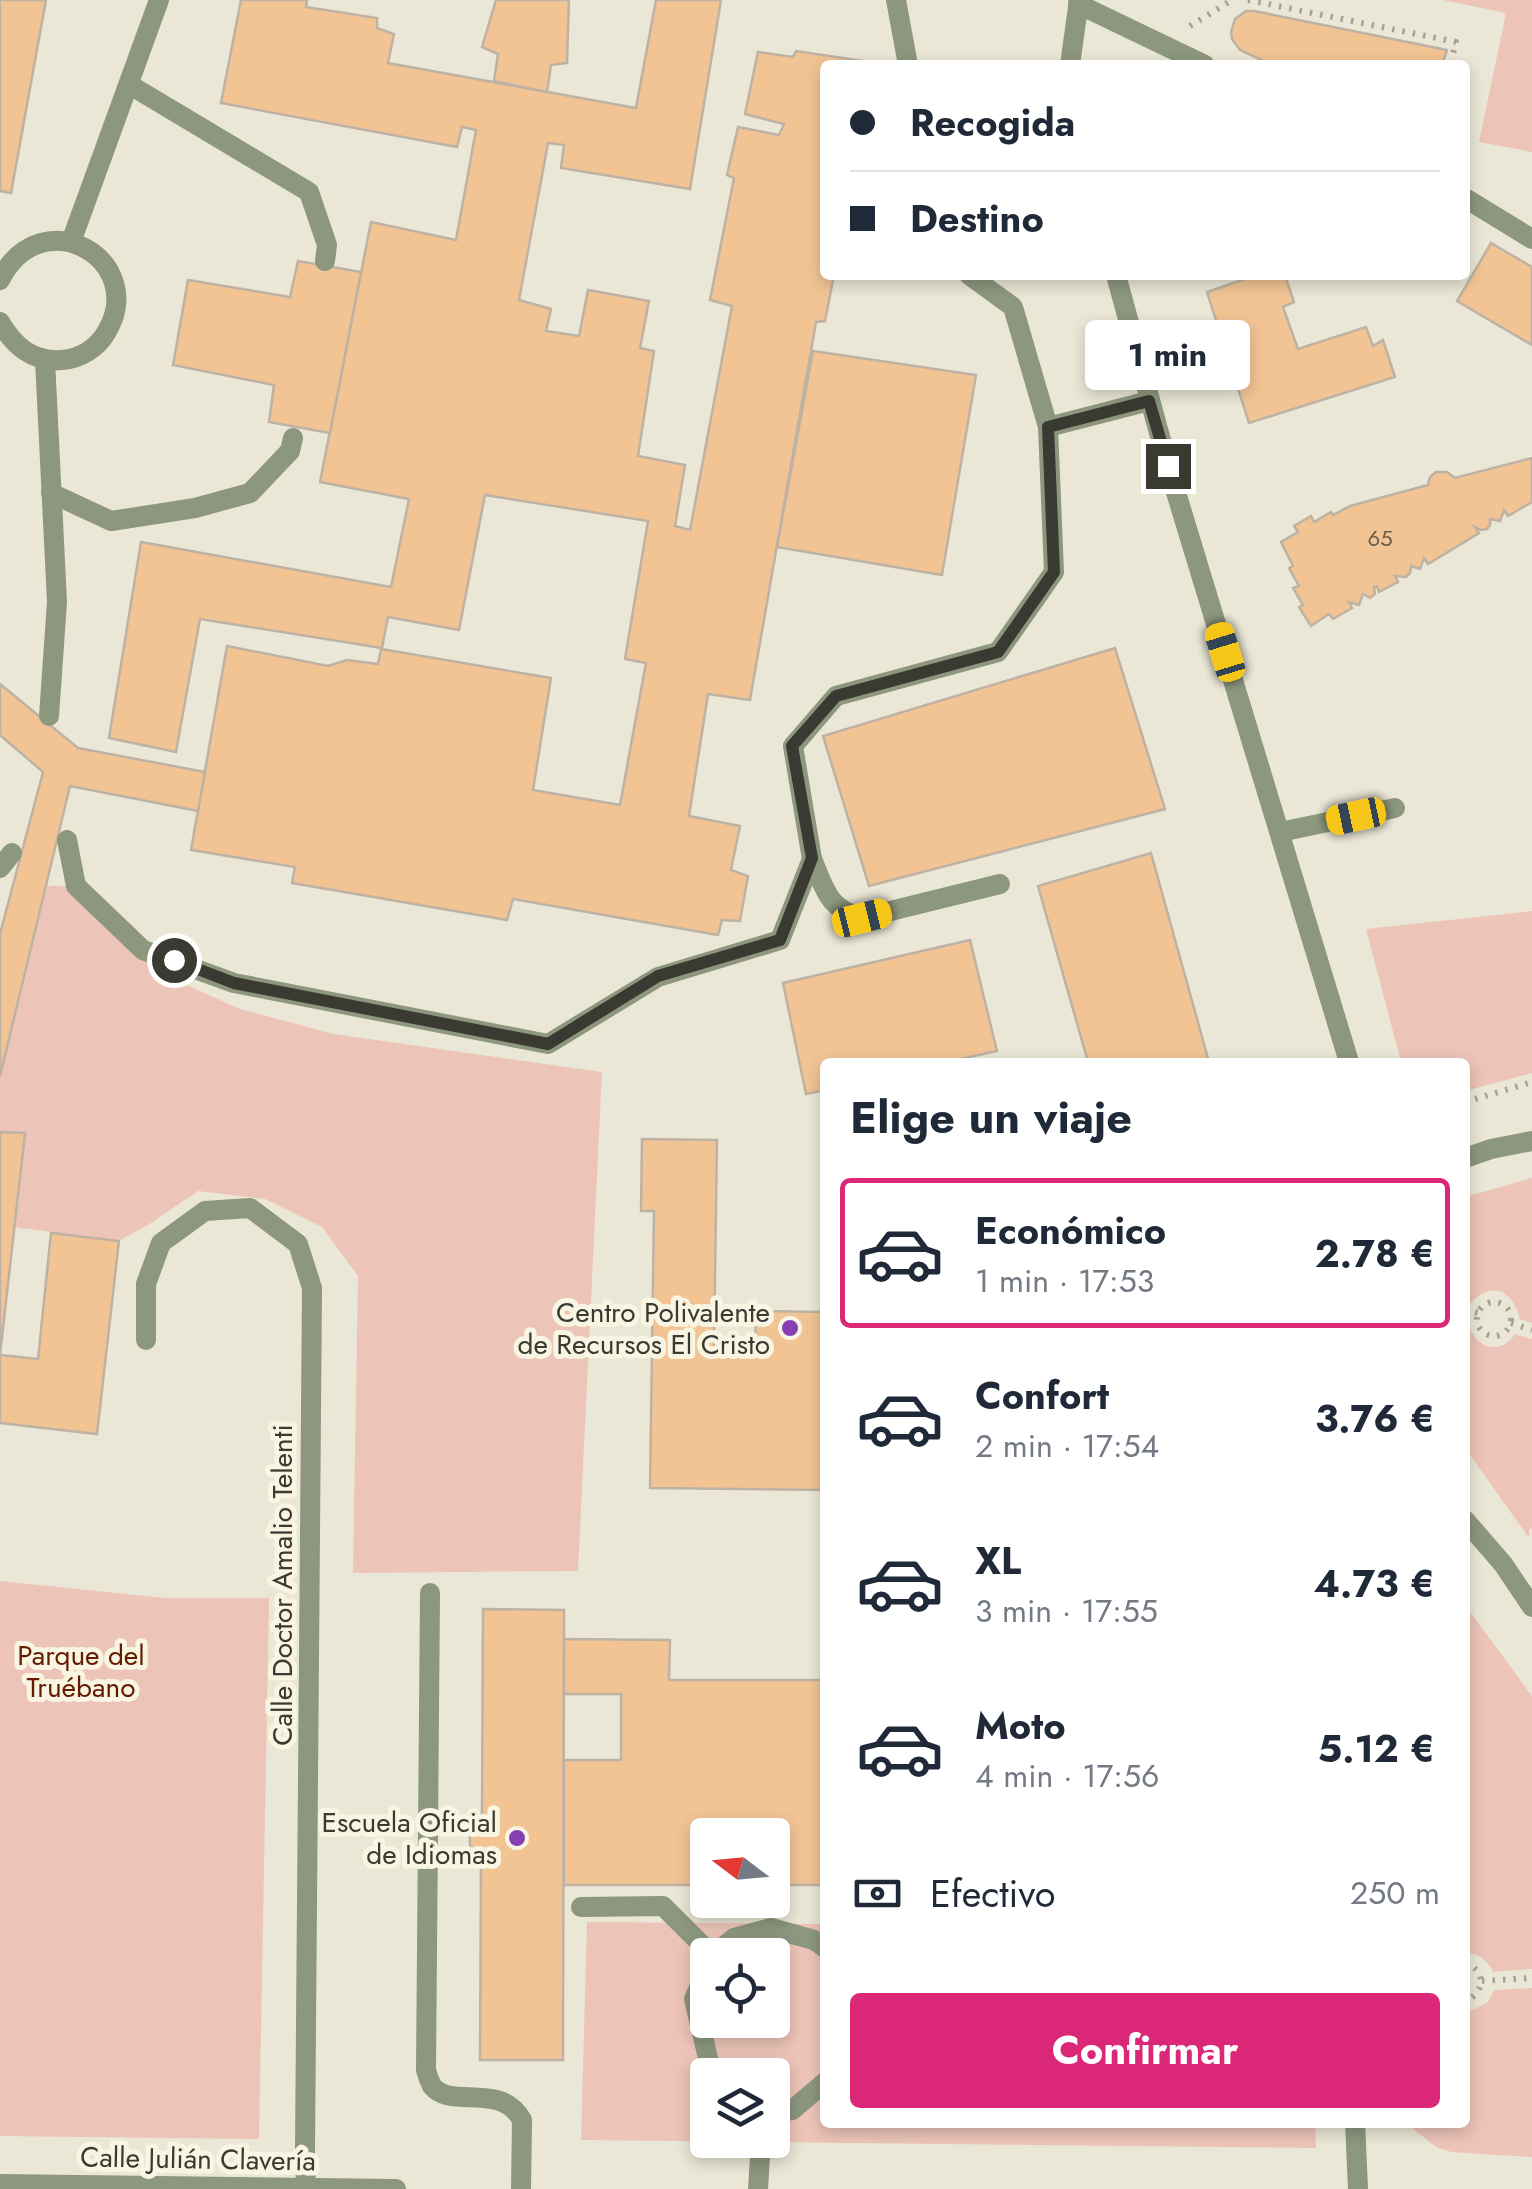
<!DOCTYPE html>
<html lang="es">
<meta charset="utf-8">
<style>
:root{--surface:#fff;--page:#f6f6f7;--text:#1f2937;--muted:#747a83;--line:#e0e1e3;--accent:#db2777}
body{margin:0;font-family:Jost,sans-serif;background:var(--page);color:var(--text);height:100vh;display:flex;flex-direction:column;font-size:38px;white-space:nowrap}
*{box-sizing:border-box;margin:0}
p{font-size:32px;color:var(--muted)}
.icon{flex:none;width:55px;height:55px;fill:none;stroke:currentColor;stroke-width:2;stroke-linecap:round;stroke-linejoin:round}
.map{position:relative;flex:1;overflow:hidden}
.panel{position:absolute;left:820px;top:1058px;width:650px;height:1070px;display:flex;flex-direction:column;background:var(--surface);border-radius:10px;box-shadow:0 5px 15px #0003}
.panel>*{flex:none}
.guide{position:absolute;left:820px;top:60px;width:650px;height:220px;border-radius:10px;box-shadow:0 5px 15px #0003;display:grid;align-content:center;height:220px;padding:0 30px;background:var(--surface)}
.needle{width:65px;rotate:286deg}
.controls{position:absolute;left:690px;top:1818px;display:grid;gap:20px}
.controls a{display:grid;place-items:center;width:100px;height:100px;border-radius:10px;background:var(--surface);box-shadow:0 5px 15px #0003;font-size:50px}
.end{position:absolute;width:45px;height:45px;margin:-22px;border:12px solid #3a3932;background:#fff;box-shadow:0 0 0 5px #fff}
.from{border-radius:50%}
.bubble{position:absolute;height:70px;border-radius:10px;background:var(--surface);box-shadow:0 5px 15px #0003;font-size:32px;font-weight:700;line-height:70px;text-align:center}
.car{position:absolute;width:30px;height:60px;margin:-30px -15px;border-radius:12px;box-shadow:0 0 8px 2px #0007;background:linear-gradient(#f5c518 24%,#345 0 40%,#f5c518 0 76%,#345 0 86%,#f5c518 0)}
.guide b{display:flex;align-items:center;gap:35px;height:95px;font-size:38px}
.guide b+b{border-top:2px solid var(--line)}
.guide i{width:25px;height:25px;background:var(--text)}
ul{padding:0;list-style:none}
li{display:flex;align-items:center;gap:30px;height:150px;margin:0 20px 15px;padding:0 10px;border:5px solid transparent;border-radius:10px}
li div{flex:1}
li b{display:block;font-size:38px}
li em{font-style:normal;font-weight:700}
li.current{border-color:var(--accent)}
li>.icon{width:90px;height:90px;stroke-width:1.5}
h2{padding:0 30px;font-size:45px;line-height:120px}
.pay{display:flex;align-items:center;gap:25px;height:110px;padding:0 30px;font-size:38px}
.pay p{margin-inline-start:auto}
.primary-button{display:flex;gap:20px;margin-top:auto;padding:20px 30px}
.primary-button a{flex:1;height:115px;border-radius:10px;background:var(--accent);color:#fff;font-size:40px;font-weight:700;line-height:115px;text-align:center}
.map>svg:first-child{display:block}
.green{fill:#edc4b8;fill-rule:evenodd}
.building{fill:#f2c494;stroke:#beb2a5;stroke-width:2.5}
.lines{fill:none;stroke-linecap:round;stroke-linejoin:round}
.path{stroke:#a5a395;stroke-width:6;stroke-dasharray:2.5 8;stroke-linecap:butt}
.service{stroke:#8c977e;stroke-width:20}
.minor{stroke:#8c977e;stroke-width:20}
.tertiary{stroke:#8c977e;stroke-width:20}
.route{stroke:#3a3932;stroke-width:12}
.poi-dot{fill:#853fb2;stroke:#f9f5e3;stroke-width:4}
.labels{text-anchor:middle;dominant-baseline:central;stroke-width:10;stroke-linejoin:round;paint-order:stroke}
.number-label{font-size:22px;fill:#685c4a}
.poi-label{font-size:28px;fill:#3a3932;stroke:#f9f5e3;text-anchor:end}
.street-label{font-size:28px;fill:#3a3932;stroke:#f9f5e3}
.park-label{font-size:28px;fill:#651b00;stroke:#f9f5e3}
</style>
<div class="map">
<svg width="1532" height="2189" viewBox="0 0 1532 2189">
<rect width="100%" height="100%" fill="#ebe7d6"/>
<g class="green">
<path d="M 1443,0 L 1532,0 L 1532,152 L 1479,142 L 1506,13 Z"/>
<path d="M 46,886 L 76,886 L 162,974 L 240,1009 L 334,1034 L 602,1072 L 578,1571 L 353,1573 L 358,1276 L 322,1227 L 265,1199 L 198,1191 L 151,1223 L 119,1241 L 14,1227 L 25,1134 L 0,1132 L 0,1075 Z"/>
<path d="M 1532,911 L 1532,1073 L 1465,1091 L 1465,1062 L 1401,1062 L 1366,929 Z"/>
<path d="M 1532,1178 L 1532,1323 L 1520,1319 C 1513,1291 1492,1279 1471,1303 L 1465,1302 L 1465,1197 Z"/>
<path d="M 1465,1318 L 1468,1319 C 1471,1345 1498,1359 1515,1334 L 1532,1339 L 1532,1528 L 1529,1530 L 1529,1538 L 1465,1448 Z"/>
<path d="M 0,1581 L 165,1598 L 269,1598 L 259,2139 L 0,2136 Z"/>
<path d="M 1465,1605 L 1532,1696 L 1532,1969 L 1493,1972 C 1487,1959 1478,1954 1465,1952 Z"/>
<path d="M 587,1922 L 825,1924 L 825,2122 L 1315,2123 L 1316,2148 L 581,2140 ZM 708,1955 L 772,1955 L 772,2020 L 708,2020 ZM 708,2075 L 772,2075 L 772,2140 L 708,2140 Z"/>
<path d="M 1532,1988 L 1532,2157 L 1451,2152 L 1436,2147 L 1406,2123 L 1465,2122 L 1465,2014 L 1488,2002 L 1494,1990 Z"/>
</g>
<g class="building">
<path d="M 0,0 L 46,0 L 11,193 L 0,191 Z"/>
<path d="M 241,0 L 307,0 L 306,7 L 377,18 L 377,28 L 394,34 L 388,63 L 636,108 L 656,0 L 721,0 L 690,189 L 561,168 L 564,145 L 548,143 L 519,300 L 551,309 L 546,331 L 579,336 L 588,290 L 649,301 L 640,348 L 654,351 L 638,456 L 685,465 L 675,526 L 690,530 L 732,306 L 710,300 L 734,178 L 727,175 L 738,127 L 779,135 L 784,124 L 745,114 L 758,52 L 793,57 L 796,51 L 864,61 L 863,65 L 825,65 L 825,275 L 834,275 L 825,321 L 816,322 L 750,700 L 708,694 L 689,816 L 740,826 L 731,870 L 748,876 L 740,921 L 722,920 L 718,935 L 513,899 L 507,920 L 292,883 L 295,867 L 191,850 L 227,646 L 328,666 L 347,660 L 378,664 L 381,649 L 551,678 L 533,790 L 620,805 L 646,663 L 625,659 L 648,521 L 485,495 L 459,630 L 388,617 L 382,648 L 200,619 L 176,752 L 109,738 L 141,542 L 391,587 L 409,499 L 320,482 L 371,222 L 456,240 L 476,130 L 462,127 L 457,147 L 221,103 Z"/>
<path d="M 569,0 L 567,63 L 551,65 L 547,92 L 494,81 L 498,54 L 482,47 L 496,0 Z"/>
<path d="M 1246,11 L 1254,11 L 1447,50 L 1442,65 L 1272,65 L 1240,50 L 1232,39 L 1231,32 L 1235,19 Z"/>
<path d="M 1491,243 L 1532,267 L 1532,345 L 1457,301 Z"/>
<path d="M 298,261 L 361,272 L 330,433 L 269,422 L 274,385 L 173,365 L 188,280 L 290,297 Z"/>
<path d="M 1256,275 L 1285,275 L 1294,302 L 1283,307 L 1298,349 L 1366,327 L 1373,346 L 1383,340 L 1395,377 L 1249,423 L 1207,292 Z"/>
<path d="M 813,351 L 976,375 L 942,575 L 777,547 Z"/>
<path d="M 1532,458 L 1532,502 L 1508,516 L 1504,510 L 1500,521 L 1490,519 L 1490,525 L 1487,529 L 1481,530 L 1475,527 L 1479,533 L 1428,564 L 1424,558 L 1420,569 L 1411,566 L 1410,573 L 1406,577 L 1395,576 L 1398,582 L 1379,592 L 1377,586 L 1374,587 L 1375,594 L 1370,598 L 1363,594 L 1359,605 L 1349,602 L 1352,608 L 1333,619 L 1329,614 L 1311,626 L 1299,607 L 1303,605 L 1293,588 L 1299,586 L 1289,568 L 1293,566 L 1281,542 L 1298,532 L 1294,526 L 1311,516 L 1314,522 L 1331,512 L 1333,515 L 1350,506 L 1428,485 L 1430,477 L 1436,472 L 1447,472 L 1455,478 Z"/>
<path d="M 1115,648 L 1165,809 L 869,886 L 823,736 Z"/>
<path d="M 0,684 L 78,748 L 205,772 L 198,811 L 70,786 L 0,1076 L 0,934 L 43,772 L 0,735 Z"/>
<path d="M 1151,853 L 1209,1062 L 1088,1062 L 1038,886 Z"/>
<path d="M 970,940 L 997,1051 L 947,1062 L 825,1062 L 825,1090 L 806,1094 L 783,983 Z"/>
<path d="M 0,1132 L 25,1133 L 0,1355 L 38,1359 L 51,1233 L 119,1241 L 97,1434 L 0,1423 Z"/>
<path d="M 642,1139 L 717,1140 L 714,1345 L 755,1345 L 756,1311 L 825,1312 L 825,1490 L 650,1488 L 654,1211 L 641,1211 Z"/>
<path d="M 483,1609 L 564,1610 L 563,2060 L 480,2060 L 481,1860 L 470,1861 L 470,1815 L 482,1815 Z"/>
<path d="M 564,1639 L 670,1640 L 669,1680 L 825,1680 L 825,1885 L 772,1885 L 772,1835 L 708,1835 L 708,1885 L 564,1885 L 564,1760 L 621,1760 L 621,1694 L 564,1694 Z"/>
</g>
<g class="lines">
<g class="path">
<path d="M 1248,0 L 1456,42 L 1450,65"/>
<path d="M 1190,26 L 1232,0"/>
<path d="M 1465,1102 L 1532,1082"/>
<circle cx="1494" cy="1319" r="17"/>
<path d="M 1465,1309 L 1478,1313"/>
<path d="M 1511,1323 L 1532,1330"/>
<path d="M 1465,1963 C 1486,1970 1486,1993 1465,2001"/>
<path d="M 1482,1981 L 1532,1978"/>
</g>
<g class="service">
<path d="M 896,0 L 908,65"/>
<path d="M 130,85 L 309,192 L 327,245 L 325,261"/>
<path d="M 71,242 L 159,0"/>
<path d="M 969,275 L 1013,307 L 1048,427 L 1149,401"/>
<path d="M 45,360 L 57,602 L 49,716"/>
<path d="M 51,493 L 111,521 L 195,508 L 250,493 L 290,451 L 293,438"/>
<path d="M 1280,832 L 1395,808"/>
<path d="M 67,840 L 76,886 L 143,950 L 234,983 L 548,1044 L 658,977 L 780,940 L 812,859 L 793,746 L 836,696 L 998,652 L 1054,572 L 1048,427"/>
<path d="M 812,859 C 825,889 827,908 862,918 L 1000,884"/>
<path d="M 0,868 L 12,853"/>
<path d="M 146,1340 L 146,1284 L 161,1243 L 205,1211 L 250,1208 L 298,1244 L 312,1288 L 305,2149 L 306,2189"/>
<path d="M 430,1593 L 426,2070 C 427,2074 430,2082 432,2086 C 451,2110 500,2081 522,2120 L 521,2189"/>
<path d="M 581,1907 L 663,1906 L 712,1955"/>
<path d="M 713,1955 L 734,1938 L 771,1928 L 814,1940 L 825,1948"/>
<path d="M 708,1967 L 694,1999 L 712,2075"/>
<path d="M 772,2113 L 792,2110 L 825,2082"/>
<path d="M 758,2189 L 761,2140"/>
</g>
<g class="minor">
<path d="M 1078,4 L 1205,65"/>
<path d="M 1465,198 L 1532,239"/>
<path d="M 0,280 C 42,197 150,261 106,333 C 97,348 80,359 62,360 C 32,362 14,346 0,322"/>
<path d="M 1465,1158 L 1491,1149 L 1532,1141"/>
<path d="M 1465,1520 L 1503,1564 L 1532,1607"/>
</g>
<g class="tertiary">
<path d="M 1070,65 L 1079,0"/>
<path d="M 1116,275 L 1168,466 L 1349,1062"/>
<path d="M 1355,2122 L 1358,2189"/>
<path d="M 0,2184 L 396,2189"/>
</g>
</g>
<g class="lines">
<path class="route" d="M 174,960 L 234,983 L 548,1044 L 658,976 L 780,940 L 812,858 L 792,746 L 836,696 L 998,652 L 1054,572 L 1048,427 L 1149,401 L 1168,466"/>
</g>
<g class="poi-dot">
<circle cx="790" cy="1328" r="10"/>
<circle cx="517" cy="1838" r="10"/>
</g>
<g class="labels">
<g class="number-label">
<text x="1380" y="538">65</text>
</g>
<g class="poi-label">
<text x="770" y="1312">Centro Polivalente<tspan x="770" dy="32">de Recursos El Cristo</tspan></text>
<text x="497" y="1822">Escuela Oficial<tspan x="497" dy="32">de Idiomas</tspan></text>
</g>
<g class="street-label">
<text transform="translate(282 1585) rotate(-90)">Calle Doctor Amalio Telenti</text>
<text transform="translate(198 2159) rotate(1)">Calle Julián Clavería</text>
</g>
<g class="park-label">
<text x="81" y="1655">Parque del<tspan x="81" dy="32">Truébano</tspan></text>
</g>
</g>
</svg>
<div class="controls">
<a><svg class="needle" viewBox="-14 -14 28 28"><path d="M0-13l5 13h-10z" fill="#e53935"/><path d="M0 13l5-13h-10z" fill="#747a83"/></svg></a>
<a><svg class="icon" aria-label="locate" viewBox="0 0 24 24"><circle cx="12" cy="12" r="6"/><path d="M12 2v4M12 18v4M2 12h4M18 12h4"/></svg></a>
<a><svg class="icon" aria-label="layers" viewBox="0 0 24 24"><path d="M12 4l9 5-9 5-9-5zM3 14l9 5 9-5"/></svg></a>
</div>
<i class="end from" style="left:174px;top:960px"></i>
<i class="end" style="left:1168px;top:466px"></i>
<div class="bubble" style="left:1085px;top:320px;width:165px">1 min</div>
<i class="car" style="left:1225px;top:652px;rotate:343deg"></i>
<i class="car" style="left:1356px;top:816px;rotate:258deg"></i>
<i class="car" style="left:862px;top:918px;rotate:76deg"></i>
<div class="guide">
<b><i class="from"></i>Recogida</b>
<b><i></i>Destino</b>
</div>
<section class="panel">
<h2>Elige un viaje</h2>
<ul>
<li class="current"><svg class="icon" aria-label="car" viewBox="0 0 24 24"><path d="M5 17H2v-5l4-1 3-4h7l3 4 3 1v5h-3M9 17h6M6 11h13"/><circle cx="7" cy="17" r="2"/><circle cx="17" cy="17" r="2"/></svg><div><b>Económico</b><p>1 min · 17:53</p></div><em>2.78 €</em></li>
<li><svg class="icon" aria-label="car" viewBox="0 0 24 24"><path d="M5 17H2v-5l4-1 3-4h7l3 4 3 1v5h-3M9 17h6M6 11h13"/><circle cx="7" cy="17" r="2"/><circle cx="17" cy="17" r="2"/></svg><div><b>Confort</b><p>2 min · 17:54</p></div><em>3.76 €</em></li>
<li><svg class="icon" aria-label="car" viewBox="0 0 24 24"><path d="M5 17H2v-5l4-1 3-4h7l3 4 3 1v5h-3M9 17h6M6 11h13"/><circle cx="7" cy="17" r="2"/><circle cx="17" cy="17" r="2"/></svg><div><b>XL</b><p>3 min · 17:55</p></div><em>4.73 €</em></li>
<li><svg class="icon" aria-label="car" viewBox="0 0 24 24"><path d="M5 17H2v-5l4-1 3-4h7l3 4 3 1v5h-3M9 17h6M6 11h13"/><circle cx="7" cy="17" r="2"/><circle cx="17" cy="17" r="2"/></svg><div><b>Moto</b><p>4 min · 17:56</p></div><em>5.12 €</em></li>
</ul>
<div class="pay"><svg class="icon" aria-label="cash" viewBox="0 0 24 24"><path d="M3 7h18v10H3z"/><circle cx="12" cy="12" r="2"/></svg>Efectivo<p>250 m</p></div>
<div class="primary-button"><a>Confirmar</a></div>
</section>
</div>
